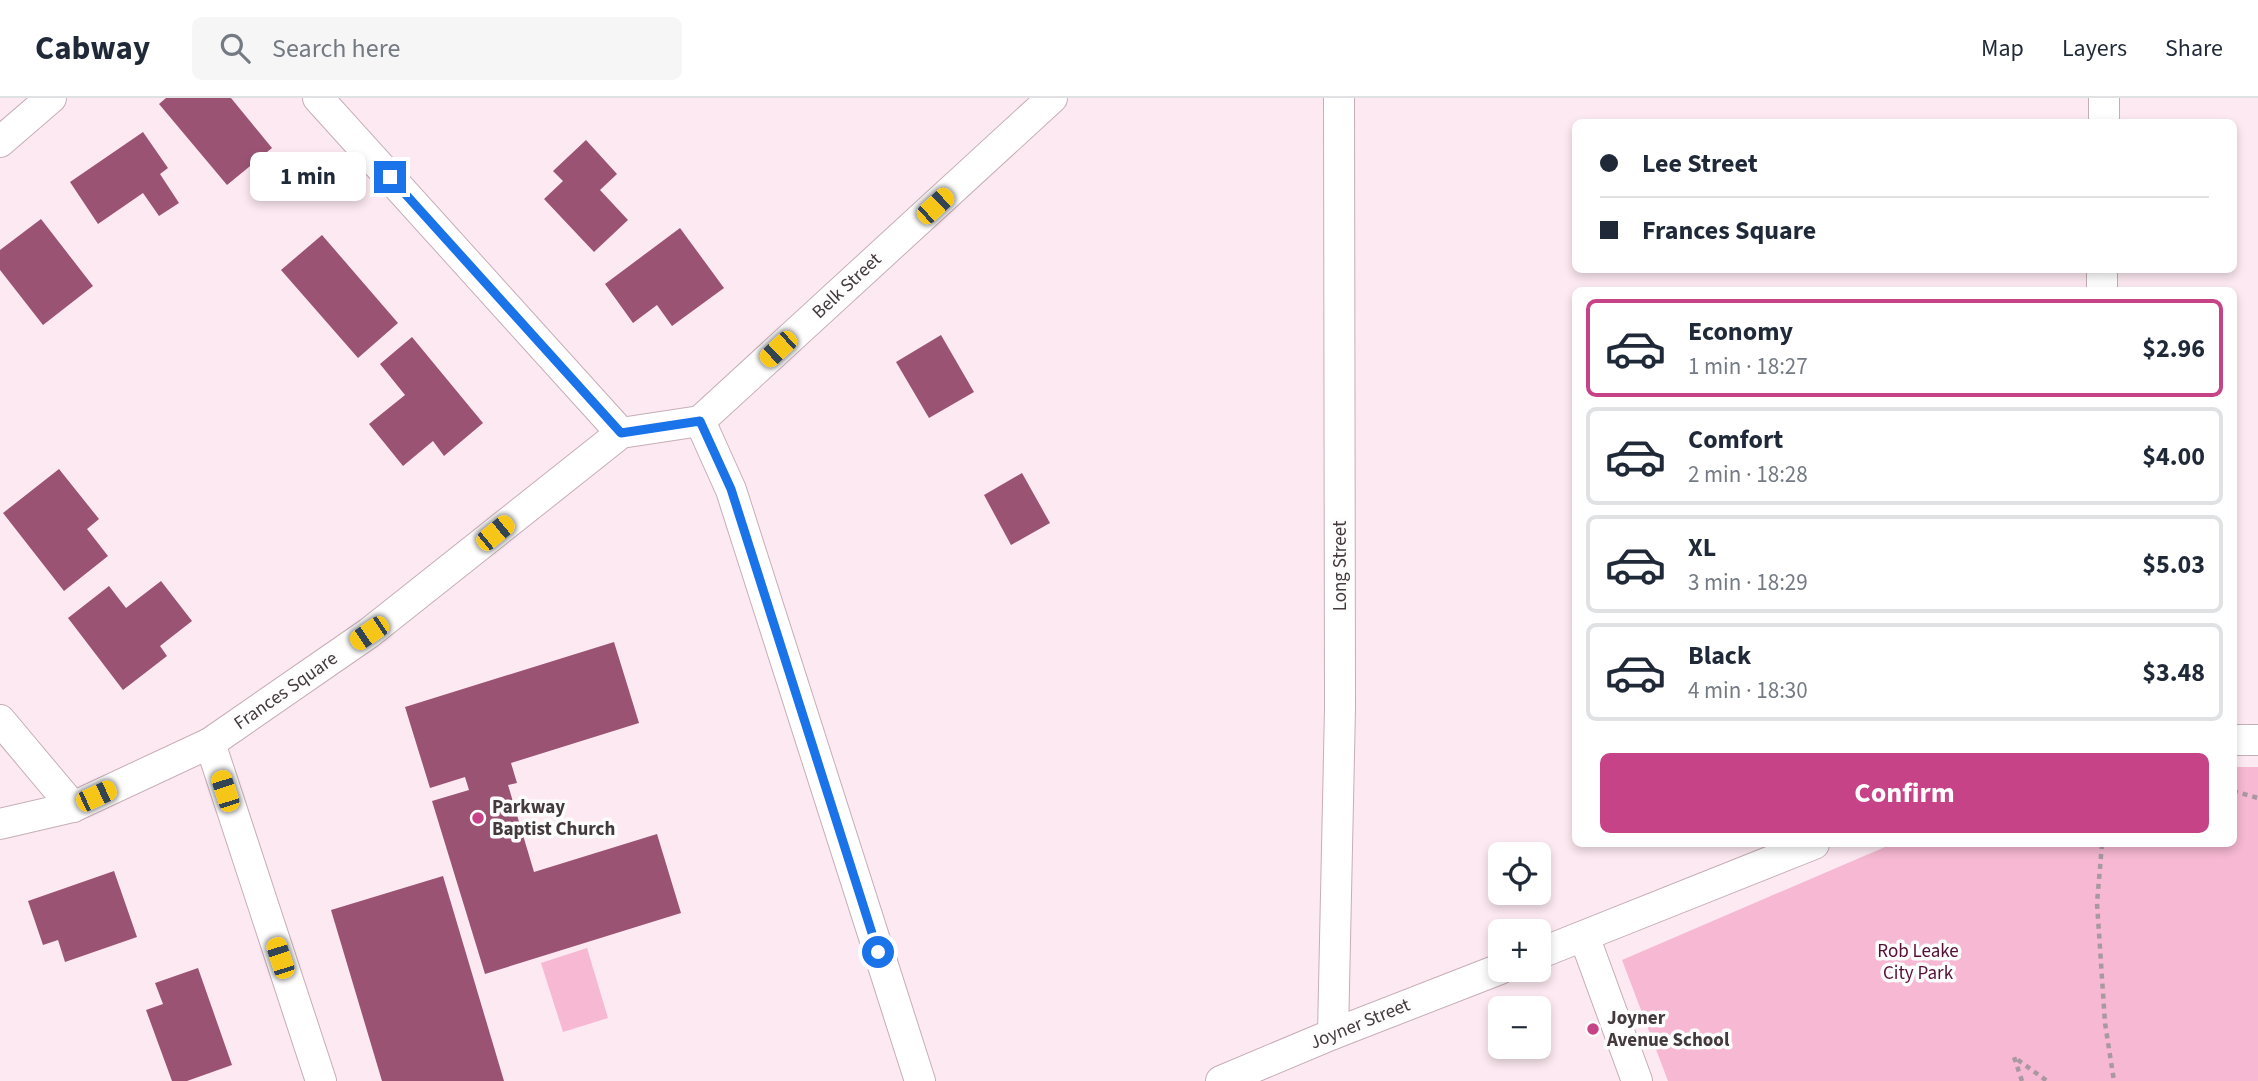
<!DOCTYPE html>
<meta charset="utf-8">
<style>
:root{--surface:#fff;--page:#f6f6f7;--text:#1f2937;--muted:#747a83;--line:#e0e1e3;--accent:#c74387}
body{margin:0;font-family:"Source Sans 3",sans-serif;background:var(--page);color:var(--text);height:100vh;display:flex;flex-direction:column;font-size:26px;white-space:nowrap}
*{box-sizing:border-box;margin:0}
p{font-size:23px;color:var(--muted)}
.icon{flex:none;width:38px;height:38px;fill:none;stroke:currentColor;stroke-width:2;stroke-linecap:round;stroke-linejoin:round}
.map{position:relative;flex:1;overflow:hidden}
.drawer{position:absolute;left:1572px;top:189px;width:665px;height:560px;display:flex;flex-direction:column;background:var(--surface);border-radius:10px;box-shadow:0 4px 10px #0003}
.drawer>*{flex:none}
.guide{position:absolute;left:1572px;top:21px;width:665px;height:154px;border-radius:10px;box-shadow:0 4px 10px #0003;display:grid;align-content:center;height:154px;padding:0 28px;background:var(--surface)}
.tools{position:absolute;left:1488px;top:744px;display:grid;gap:14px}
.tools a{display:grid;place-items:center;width:63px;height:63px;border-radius:10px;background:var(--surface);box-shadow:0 4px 10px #0003;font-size:35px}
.end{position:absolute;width:32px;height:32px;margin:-16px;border:9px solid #1a73e8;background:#fff;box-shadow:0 0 0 4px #fff}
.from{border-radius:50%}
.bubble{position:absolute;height:49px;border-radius:10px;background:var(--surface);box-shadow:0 4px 10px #0003;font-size:23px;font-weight:700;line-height:49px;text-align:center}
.car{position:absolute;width:21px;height:42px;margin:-21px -10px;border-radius:9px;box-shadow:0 0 5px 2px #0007;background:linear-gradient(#f5c518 24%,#345 0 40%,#f5c518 0 76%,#345 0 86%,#f5c518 0)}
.guide b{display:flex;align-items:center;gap:24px;height:66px;font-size:26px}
.guide b+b{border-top:2px solid var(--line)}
.guide i{width:18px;height:18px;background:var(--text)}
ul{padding:12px 0 0;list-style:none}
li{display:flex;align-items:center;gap:21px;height:98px;margin:0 14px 10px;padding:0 14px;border:4px solid var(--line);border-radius:10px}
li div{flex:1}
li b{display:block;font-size:26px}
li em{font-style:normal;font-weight:700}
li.current{border-color:var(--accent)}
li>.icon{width:63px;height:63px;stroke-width:1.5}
.button{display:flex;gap:14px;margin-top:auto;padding:14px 28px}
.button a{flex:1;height:80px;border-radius:10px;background:var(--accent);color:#fff;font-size:28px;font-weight:700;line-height:80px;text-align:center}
header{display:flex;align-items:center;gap:42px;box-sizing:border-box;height:98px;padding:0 35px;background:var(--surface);border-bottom:2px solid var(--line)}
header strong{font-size:33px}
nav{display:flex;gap:38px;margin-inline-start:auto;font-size:24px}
.search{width:490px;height:63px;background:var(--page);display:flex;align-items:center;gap:18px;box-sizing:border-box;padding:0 24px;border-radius:10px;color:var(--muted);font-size:26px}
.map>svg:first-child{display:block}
.green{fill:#f6b8d2}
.building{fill:#9b5374}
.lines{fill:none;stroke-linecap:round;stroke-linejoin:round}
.street-casing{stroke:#c6aeb7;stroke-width:32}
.path{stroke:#a8989f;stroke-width:4.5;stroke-dasharray:5 5;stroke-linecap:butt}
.street{stroke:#fff;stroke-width:30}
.route{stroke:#1a73e8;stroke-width:9}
.poi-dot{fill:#c74387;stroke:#fcfdfc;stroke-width:2.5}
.labels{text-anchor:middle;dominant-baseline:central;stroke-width:7;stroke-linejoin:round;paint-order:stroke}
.street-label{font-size:19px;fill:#443a3e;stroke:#fcfdfc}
.poi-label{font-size:19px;font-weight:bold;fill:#443a3e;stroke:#fcfdfc;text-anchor:start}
.park-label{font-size:19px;fill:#561036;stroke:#fcfdfc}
</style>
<header>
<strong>Cabway</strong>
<div class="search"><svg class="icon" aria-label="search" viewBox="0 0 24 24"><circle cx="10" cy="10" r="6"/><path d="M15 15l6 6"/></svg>Search here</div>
<nav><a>Map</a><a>Layers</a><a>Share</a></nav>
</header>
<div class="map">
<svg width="2258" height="983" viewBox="0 0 2258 983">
<rect width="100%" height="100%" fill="#fde9f1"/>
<g class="green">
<path d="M 2233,669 L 2258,669 L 2258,983 L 1668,983 L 1622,862 L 1892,746 L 2233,746 Z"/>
<path d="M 587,850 L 608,920 L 563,934 L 541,865 Z"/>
</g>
<g class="building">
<path d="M 166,0 L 231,0 L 272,50 L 227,87 L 159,6 Z"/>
<path d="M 143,34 L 168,70 L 160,76 L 179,105 L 159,118 L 143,95 L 98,126 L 70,84 Z"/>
<path d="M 586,42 L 617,76 L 600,92 L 628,122 L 594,154 L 544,101 L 563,83 L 553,73 Z"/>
<path d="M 41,121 L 93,188 L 43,227 L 0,172 L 0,152 Z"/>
<path d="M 680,130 L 724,190 L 672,228 L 657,207 L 633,225 L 605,186 Z"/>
<path d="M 322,137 L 398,225 L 358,260 L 281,172 Z"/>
<path d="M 941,237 L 974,294 L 929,320 L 896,264 Z"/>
<path d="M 412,239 L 483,325 L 444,358 L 433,343 L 403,368 L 369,326 L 405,297 L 380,266 Z"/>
<path d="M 59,371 L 99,421 L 87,431 L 108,458 L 64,493 L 3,415 Z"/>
<path d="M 1022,375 L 1050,425 L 1011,447 L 984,397 Z"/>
<path d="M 161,483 L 192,523 L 160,548 L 167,558 L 123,592 L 68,520 L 109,488 L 126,510 Z"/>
<path d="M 614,544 L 639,625 L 511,665 L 517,685 L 508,687 L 534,774 L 657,736 L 681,815 L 485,876 L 432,703 L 469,692 L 465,679 L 430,690 L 405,609 Z"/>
<path d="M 114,773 L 137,839 L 65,864 L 58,842 L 43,847 L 28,803 Z"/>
<path d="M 443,778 L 504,983 L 382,983 L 331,812 Z"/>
<path d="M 198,870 L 232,967 L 187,983 L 172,983 L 146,912 L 163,906 L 155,885 Z"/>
</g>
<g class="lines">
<g class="street-casing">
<g id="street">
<path d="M 318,0 L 621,335"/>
<path d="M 2104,24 L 2104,0"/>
<path d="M 0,44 L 51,0"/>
<path d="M 2102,192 L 2102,172"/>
<path d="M 700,323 L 731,392 L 920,983"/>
<path d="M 0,622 L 73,709"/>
<path d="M 2233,642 L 2258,642"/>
<path d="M 210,645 L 321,983"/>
<path d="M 0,726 L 73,709 L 210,645 L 369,535 L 621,335 L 700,323 L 1052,0"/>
<path d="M 1584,838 L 1637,983"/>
<path d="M 1538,856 L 1814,746"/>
<path d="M 1333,936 L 1340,610 L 1339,0"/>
<path d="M 1221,983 L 1333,936 L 1500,871"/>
</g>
</g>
<g class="path">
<path d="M 2233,693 L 2258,700"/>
<path d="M 2102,746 L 2097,805 L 2105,925 L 2114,983"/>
<path d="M 2022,983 L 2014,959 L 2047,983"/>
</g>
<use href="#street" class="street"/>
</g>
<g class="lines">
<path class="route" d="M 390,79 L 621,335 L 700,323 L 731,391 L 878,854"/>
</g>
<g class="poi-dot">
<circle cx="478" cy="720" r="7"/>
<circle cx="1593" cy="931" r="7"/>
</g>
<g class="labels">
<g class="street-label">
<text transform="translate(847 188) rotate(-43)">Belk Street</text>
<text transform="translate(1340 468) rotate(-90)">Long Street</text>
<text transform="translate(286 593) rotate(-35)">Frances Square</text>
<text transform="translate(1360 926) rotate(-22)">Joyner Street</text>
</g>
<g class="poi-label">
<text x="492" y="709">Parkway<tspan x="492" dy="22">Baptist Church</tspan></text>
<text x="1607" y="920">Joyner<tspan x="1607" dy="22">Avenue School</tspan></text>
</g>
<g class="park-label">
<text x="1918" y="853">Rob Leake<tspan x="1918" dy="22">City Park</tspan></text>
</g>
</g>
</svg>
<div class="tools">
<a><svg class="icon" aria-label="locate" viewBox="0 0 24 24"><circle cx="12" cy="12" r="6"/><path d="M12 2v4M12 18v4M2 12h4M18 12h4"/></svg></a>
<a>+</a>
<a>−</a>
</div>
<i class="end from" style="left:878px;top:854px"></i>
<i class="end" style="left:390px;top:79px"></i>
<div class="bubble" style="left:250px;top:54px;width:116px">1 min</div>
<i class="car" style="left:935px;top:108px;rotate:47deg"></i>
<i class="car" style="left:778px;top:251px;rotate:227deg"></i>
<i class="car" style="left:495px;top:435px;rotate:51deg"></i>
<i class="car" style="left:369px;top:535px;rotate:236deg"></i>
<i class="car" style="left:225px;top:693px;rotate:342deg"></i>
<i class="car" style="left:96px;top:698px;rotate:65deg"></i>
<i class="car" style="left:280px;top:860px;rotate:342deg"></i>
<div class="guide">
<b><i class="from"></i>Lee Street</b>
<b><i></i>Frances Square</b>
</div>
<section class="drawer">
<ul>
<li class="current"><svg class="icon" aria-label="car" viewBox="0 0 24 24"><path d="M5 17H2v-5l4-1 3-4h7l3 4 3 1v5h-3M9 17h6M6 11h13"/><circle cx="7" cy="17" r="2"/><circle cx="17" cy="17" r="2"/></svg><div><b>Economy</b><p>1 min · 18:27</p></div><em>$2.96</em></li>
<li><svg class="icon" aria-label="car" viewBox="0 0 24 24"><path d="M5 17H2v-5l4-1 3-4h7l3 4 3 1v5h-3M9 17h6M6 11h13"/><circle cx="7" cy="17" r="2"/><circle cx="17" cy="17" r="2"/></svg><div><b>Comfort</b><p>2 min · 18:28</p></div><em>$4.00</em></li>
<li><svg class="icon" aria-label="car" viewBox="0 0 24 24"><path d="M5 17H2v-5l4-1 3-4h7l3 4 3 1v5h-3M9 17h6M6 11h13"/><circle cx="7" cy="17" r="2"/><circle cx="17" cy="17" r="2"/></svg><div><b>XL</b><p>3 min · 18:29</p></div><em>$5.03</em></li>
<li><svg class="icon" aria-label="car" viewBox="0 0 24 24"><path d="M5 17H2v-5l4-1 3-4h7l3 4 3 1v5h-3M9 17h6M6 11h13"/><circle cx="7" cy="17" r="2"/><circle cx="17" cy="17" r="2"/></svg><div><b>Black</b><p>4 min · 18:30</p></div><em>$3.48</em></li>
</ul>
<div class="button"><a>Confirm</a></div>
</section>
</div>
